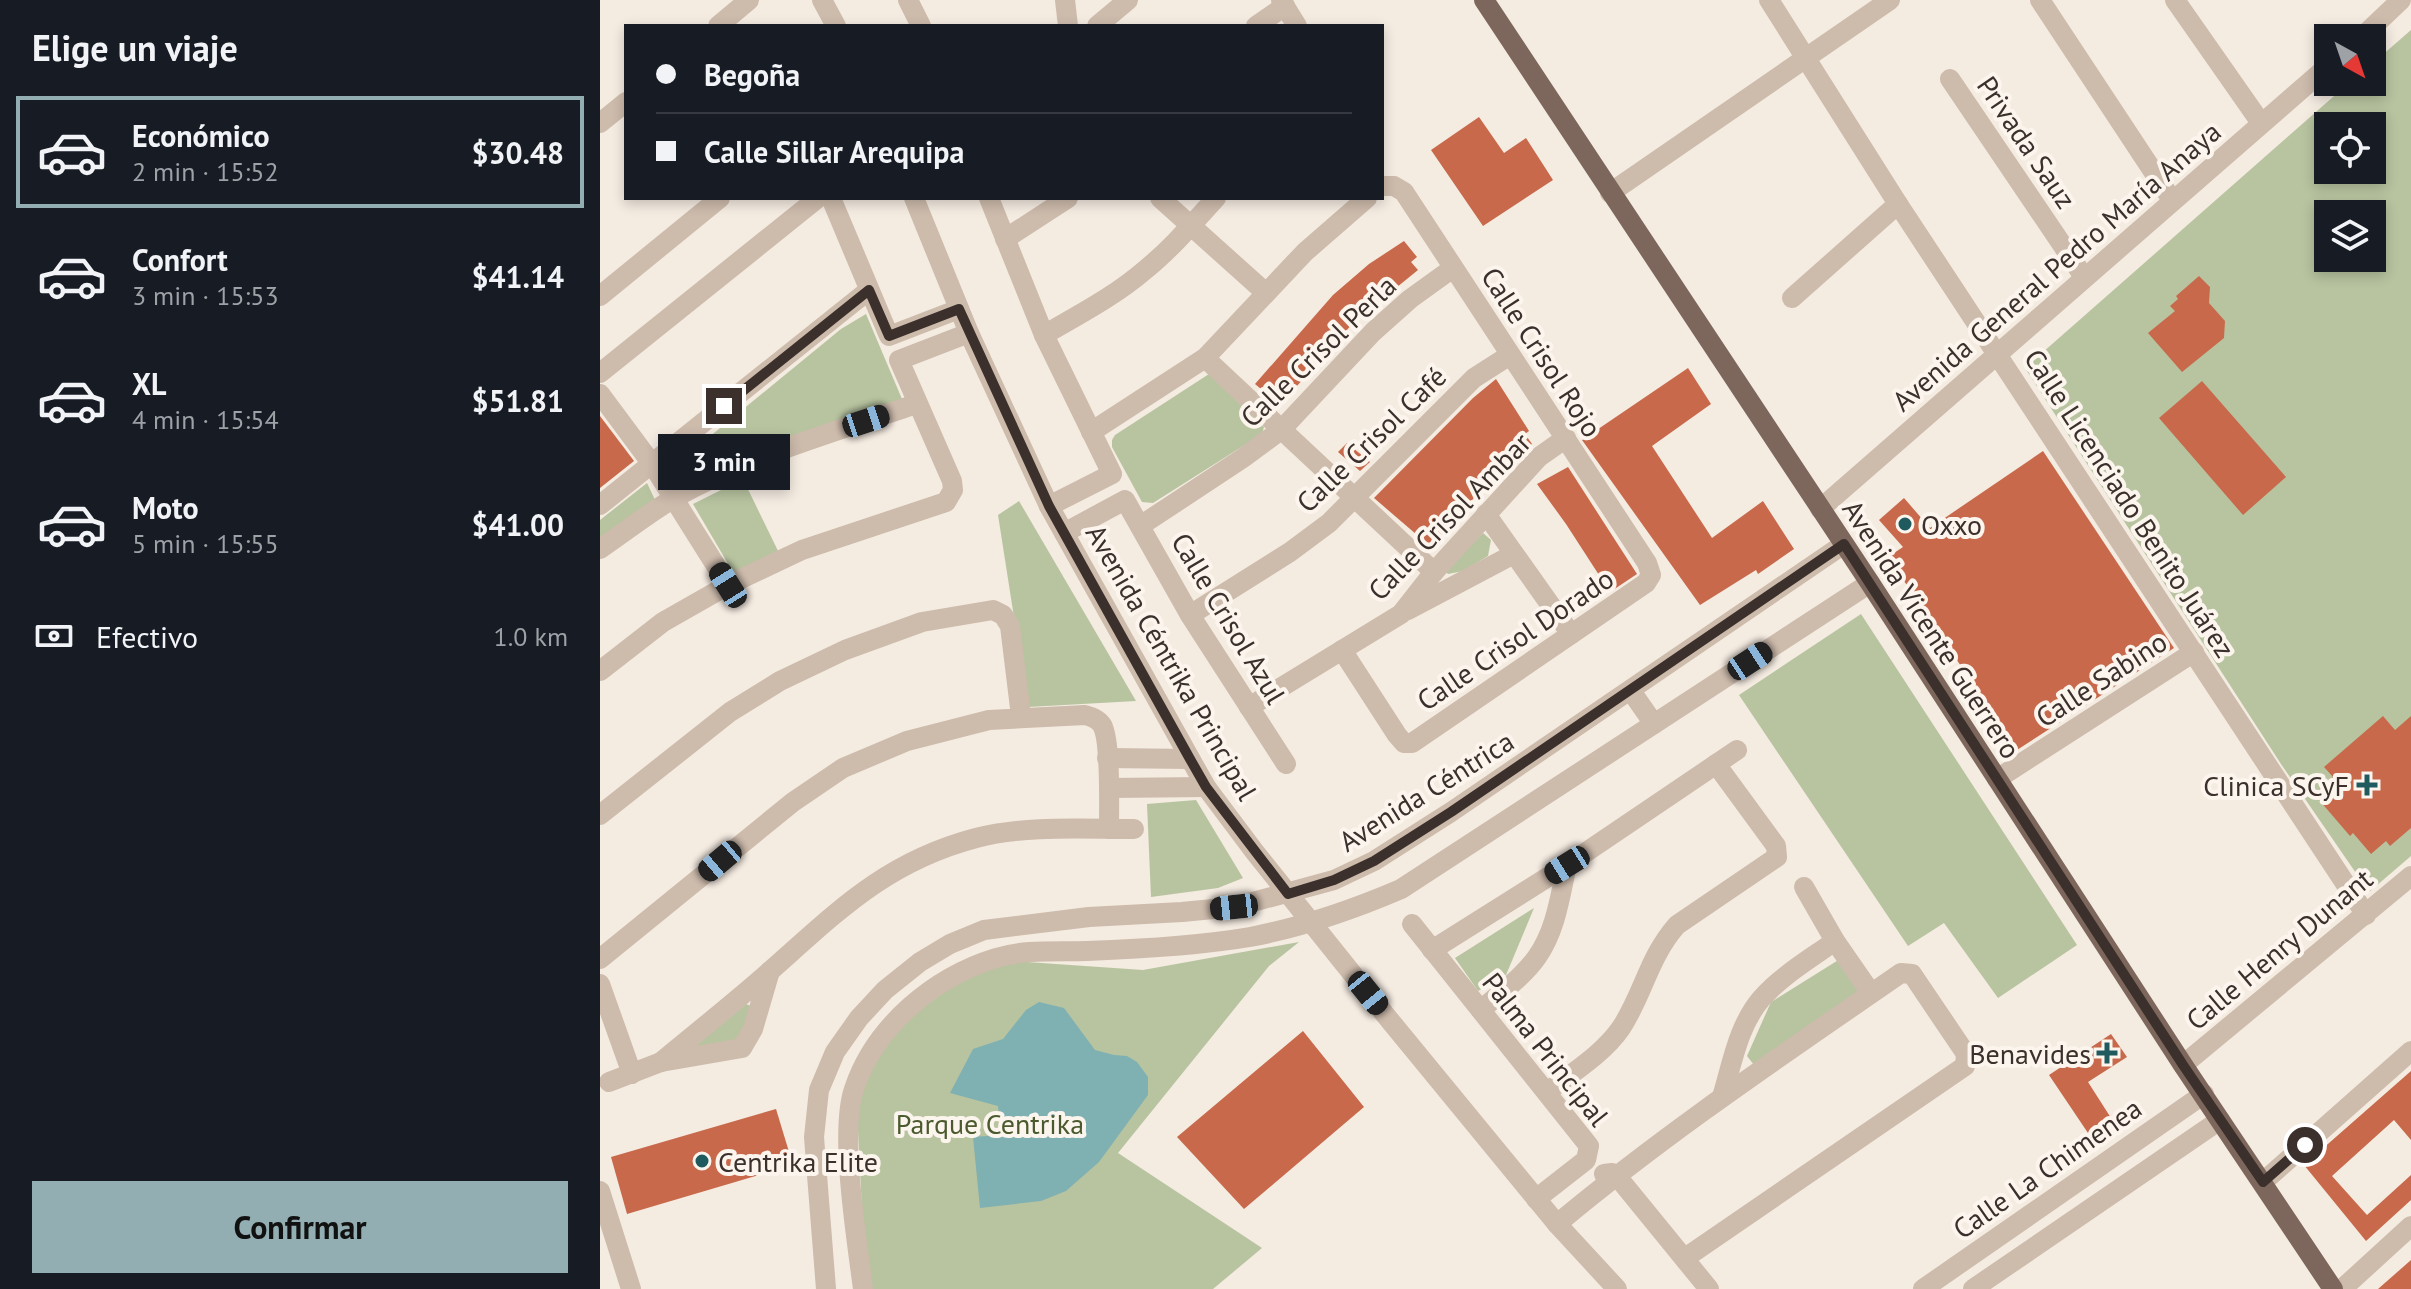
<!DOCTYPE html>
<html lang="es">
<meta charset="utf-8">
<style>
:root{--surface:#171b24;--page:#20242c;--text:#f1f3f6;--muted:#9ea1a6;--line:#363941;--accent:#92aeb2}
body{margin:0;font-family:"PT Sans",sans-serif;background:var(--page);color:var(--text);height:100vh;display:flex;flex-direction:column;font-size:30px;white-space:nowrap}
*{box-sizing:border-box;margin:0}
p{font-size:26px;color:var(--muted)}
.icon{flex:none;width:44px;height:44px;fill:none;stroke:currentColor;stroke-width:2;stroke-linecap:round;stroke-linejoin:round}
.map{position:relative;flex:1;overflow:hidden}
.drawer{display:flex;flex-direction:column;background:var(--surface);width:600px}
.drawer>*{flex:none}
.banner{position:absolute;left:24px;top:24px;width:760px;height:176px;border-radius:0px;box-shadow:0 4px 12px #0003;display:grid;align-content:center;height:176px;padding:0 32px;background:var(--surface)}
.needle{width:52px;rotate:140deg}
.buttons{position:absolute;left:1714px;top:24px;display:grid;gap:16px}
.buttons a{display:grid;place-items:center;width:72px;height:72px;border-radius:0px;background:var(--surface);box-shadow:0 4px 12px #0003;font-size:40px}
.end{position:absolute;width:36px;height:36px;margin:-18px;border:10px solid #3b302b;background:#fff;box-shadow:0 0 0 4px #fff}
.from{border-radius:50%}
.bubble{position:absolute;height:56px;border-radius:0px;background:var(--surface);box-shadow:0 4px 12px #0003;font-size:26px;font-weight:700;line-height:56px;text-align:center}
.car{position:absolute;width:24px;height:48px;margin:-24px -12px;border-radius:10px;box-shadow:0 0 6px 2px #0007;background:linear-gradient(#222 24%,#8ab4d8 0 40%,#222 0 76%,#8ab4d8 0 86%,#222 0)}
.banner b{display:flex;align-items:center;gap:28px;height:76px;font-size:30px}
.banner b+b{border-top:2px solid var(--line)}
.banner i{width:20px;height:20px;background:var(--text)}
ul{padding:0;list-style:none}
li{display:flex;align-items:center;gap:24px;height:112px;margin:0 16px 12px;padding:0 16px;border:4px solid transparent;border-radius:0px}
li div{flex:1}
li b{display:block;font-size:30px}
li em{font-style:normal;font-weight:700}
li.active{border-color:var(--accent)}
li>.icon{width:72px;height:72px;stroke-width:1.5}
h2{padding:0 32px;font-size:36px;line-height:96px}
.pay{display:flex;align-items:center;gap:20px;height:88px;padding:0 32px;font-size:30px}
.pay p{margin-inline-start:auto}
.primary-button{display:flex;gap:16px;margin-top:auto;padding:16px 32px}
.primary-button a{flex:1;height:92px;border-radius:0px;background:var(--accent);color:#111;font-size:32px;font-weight:700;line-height:92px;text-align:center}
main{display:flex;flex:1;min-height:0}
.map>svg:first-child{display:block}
.green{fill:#b8c4a0;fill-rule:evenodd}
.water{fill:#7fb0b2}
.building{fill:#c8694b}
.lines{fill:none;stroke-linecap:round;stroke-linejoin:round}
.minor{stroke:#cdbbac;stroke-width:20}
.major{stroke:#7d675c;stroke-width:20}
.route{stroke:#3b302b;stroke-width:10}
.poi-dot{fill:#1f5a5e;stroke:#fbf5ee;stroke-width:3}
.labels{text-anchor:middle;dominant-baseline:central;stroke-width:8;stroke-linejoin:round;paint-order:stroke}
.street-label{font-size:28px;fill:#3b302b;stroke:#fbf5ee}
.poi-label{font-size:28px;fill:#3b302b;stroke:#fbf5ee;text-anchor:start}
.park-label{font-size:28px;fill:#4a5a2e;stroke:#fbf5ee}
</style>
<main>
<section class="drawer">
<h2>Elige un viaje</h2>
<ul>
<li class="active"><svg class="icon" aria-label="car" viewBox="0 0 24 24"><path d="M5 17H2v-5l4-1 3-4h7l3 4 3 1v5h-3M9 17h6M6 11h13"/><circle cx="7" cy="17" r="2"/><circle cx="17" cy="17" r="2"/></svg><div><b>Económico</b><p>2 min · 15:52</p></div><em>$30.48</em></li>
<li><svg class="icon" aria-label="car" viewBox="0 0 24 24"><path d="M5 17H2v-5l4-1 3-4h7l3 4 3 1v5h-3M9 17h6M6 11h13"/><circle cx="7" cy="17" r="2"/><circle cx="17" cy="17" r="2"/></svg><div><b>Confort</b><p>3 min · 15:53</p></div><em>$41.14</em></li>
<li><svg class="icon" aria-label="car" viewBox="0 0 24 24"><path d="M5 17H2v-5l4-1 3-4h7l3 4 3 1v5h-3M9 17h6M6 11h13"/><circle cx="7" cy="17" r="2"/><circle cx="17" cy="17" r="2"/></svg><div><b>XL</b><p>4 min · 15:54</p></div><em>$51.81</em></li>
<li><svg class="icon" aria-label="car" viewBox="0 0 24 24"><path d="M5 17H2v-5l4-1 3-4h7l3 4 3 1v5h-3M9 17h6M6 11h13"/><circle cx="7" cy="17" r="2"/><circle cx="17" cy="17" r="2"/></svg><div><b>Moto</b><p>5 min · 15:55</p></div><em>$41.00</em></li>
</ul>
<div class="pay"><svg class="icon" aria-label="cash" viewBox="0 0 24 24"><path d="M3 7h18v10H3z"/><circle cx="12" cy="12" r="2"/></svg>Efectivo<p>1.0 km</p></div>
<div class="primary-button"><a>Confirmar</a></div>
</section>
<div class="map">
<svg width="1811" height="1289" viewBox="0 0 1811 1289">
<rect width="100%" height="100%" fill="#f4ebe1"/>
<g class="green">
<path d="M 1811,30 L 1811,856 L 1769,892 L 1681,764 L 1425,368 L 1750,82 L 1772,82 L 1772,64 ZM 1728,126 L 1772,126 L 1772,170 L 1728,170 ZM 1728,214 L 1772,214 L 1772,258 L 1728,258 Z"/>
<path d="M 266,314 L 302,399 L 79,483 L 70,469 L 241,329 Z"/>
<path d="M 609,374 L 664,427 L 662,434 L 553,503 L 542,502 L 512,447 L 512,440 L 515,435 Z"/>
<path d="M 143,479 L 179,553 L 134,574 L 93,504 Z"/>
<path d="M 47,483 L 56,502 L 0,540 L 0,520 Z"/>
<path d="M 419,501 L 536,701 L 428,707 L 398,515 Z"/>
<path d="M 883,533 L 891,540 L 888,556 L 863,571 L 848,574 L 845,571 Z"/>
<path d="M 1261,614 L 1477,945 L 1398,998 L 1344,923 L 1308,946 L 1139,695 Z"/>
<path d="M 596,800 L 643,878 L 618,888 L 551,897 L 547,804 Z"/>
<path d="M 934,908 L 906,975 L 878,991 L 855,958 Z"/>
<path d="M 699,942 L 669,966 L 518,1153 L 662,1248 L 613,1289 L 266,1289 L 256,1091 L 302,1016 L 397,960 L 543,970 Z"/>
<path d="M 1240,959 L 1260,992 L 1154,1065 L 1147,1056 L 1171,1002 Z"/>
<path d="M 146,1004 L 151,1006 L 141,1040 L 102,1054 L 96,1045 Z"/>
</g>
<path class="water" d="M 439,1002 L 464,1008 L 495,1050 L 514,1055 L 527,1056 L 537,1062 L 548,1077 L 548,1095 L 499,1162 L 466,1191 L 441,1201 L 380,1208 L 373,1137 L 401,1135 L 398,1106 L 350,1093 L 373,1049 L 403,1039 L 426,1010 Z"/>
<g class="building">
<path d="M 879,117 L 904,153 L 926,138 L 953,180 L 883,226 L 831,150 Z"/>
<path d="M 804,241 L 817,257 L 811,262 L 818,270 L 754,322 L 680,405 L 655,384 L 733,295 L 769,264 Z"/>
<path d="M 1599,276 L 1610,287 L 1609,303 L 1625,321 L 1624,338 L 1582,372 L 1548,333 L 1575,311 L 1570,306 L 1578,299 L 1576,296 Z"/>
<path d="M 1088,368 L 1111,404 L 1052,446 L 1112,538 L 1163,501 L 1194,549 L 1158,574 L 1156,570 L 1100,605 L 982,440 Z"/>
<path d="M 896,379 L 929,431 L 925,434 L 932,444 L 894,475 L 831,547 L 774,498 L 873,398 Z"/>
<path d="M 1602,381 L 1686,477 L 1643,515 L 1559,418 Z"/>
<path d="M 0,416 L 34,461 L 0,488 Z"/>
<path d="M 747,443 L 770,462 L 760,471 L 738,452 Z"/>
<path d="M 1443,451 L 1574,648 L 1417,750 L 1288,557 L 1303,547 L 1279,520 L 1304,498 L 1330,528 Z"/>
<path d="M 968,467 L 1037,574 L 1010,592 L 966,524 L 937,484 Z"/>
<path d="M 1783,716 L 1795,730 L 1811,716 L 1811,828 L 1790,846 L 1786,841 L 1771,854 L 1753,833 L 1750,836 L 1714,794 L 1733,777 L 1724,767 Z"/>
<path d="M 703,1031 L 764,1107 L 644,1209 L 577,1137 Z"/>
<path d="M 1511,1034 L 1527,1057 L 1488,1082 L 1511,1118 L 1488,1133 L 1449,1075 Z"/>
<path d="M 1811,1071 L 1811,1140 L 1794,1120 L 1732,1176 L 1767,1215 L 1811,1175 L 1811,1200 L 1766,1241 L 1704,1165 Z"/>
<path d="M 176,1109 L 193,1165 L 27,1214 L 11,1157 Z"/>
<path d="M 1811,1260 L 1811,1289 L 1778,1289 Z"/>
</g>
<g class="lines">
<g class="minor">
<path d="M 222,0 L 236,26"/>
<path d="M 308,0 L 321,26"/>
<path d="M 465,0 L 468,26"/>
<path d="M 681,0 L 697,26"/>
<path d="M 1169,0 L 1298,204 L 1766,915"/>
<path d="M 1440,0 L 1572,200"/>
<path d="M 1575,0 L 1661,123"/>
<path d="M 118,26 L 149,0"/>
<path d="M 497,26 L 528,0"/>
<path d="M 656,26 L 685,6"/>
<path d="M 1761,38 L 1801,0"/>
<path d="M 1350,79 L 1484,277"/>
<path d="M 0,123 L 26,102"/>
<path d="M 1010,193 L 1290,0"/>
<path d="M 231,198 L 289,336 L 359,309"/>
<path d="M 314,198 L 369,333 L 449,506 L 606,787 L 654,851 L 787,1017 L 957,1224 L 1017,1289"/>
<path d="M 389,198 L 444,335 L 512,474 L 449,506"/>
<path d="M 560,198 L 666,293"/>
<path d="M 405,239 L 468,198"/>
<path d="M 0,296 L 120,198"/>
<path d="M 1192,298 L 1298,204"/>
<path d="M 444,335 C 478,315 515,296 545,270 C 571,249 593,223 616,198"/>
<path d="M 605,358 L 834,572"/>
<path d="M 0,373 L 218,198"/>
<path d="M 0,394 L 52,464 L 128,585"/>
<path d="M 491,432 L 605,358 L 705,252 L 767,198"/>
<path d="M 0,505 L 269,290"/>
<path d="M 1220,509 L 1728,66"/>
<path d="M 886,514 L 971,634"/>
<path d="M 540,526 L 643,458 L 681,430 L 773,332 L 810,299 L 853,268"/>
<path d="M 464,533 L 525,500 L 590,615 L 686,764"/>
<path d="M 0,549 C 25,532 50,512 76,497 C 152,455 235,432 316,404"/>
<path d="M 808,610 L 914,554"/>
<path d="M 590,615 L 690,552 L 729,523 L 874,378 L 910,355"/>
<path d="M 742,650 L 797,735 L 804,743 L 812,743 L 1046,583 L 1051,575 L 1047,563 L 804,192 L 794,186 L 782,186"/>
<path d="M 0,671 L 63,622 L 128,585 L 202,550 L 346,502 L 353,490 L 352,481 L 299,360 L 369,333"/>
<path d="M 1031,691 L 1054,724"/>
<path d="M 649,707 L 801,614 L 834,572 L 939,457 L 966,438"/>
<path d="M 507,758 L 590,759"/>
<path d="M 1397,779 L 1594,652"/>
<path d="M 509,788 L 606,787"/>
<path d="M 0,815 L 130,712 L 180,681 L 245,650 L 322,622 L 393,610 L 403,615 L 410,626 L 421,716"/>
<path d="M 1204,887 L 1235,941 L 1271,993"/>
<path d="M 812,924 L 989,1146 L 986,1160 L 936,1199"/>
<path d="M 832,950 L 967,865 L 1137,750"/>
<path d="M 0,959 L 193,802 L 243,768 L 307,741 L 389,720 L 485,715 C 492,717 498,719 502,725 C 511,740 509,809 509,829"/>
<path d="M 0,984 L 32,1074"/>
<path d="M 881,1010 C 900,993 923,977 937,957 C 956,930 960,896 967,865"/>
<path d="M 61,1062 C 97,1032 134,1003 169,972 C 237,912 285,862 376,838 C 427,825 482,829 534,829"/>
<path d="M 1583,1065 L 1811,876"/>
<path d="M 9,1082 L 61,1062 L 142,1048 L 153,1029 L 170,971"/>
<path d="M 947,1092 C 972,1073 1003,1054 1021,1028 C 1044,993 1048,958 1077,925 L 1177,857 L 1176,846 L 1116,764"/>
<path d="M 1122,1097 C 1132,1064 1138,1026 1161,999 C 1181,976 1210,959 1235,941"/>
<path d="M 1004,1174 L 1012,1173 L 1016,1175 L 1109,1289"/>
<path d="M 1663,1182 L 1811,1051"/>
<path d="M 0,1191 L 31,1289"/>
<path d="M 957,1224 C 1066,1133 1184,1054 1301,973 L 1312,974 L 1366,1054 L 1365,1066 L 1085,1258"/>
<path d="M 226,1289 L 214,1137 L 219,1090 L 235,1052 L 259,1018 L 285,990 L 320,962 L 350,944 L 384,930 L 489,917 L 582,912 L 634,907 L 734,880 L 774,861 L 851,812 L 1244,544"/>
<path d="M 263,1289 C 257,1241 239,1132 254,1089 C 275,1026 334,977 396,958 C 425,949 457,952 487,951 C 541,949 597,946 650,937 C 703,927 752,910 801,889 L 1270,583"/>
<path d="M 1323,1289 L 1604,1094"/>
<path d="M 1373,1289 L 1620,1120"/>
<path d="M 1742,1289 L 1811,1226"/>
</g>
<path class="major" d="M 884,0 L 1270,583 L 1583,1065 L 1733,1289"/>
</g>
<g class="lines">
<path class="route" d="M 124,406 L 269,290 L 289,336 L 359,309 L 449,506 L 590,759 L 606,787 L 688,894 L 734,880 L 774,861 L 851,812 L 1244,544 L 1583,1065 L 1663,1182 L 1705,1145"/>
</g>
<g class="poi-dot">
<circle cx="1305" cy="524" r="8"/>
<path d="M1763 773h8v8h8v8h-8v8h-8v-8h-8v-8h8z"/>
<path d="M1503 1041h8v8h8v8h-8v8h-8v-8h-8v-8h8z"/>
<circle cx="102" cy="1161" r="8"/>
</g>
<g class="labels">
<g class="street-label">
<text transform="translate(1427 142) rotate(56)">Privada Sauz</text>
<text transform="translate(1456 266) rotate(-41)">Avenida General Pedro María Anaya</text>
<text transform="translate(718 351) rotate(-44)">Calle Crisol Perla</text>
<text transform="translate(942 352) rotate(57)">Calle Crisol Rojo</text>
<text transform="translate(771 439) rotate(-44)">Calle Crisol Café</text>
<text transform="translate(1530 503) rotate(57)">Calle Licenciado Benito Juárez</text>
<text transform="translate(849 516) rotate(-46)">Calle Crisol Ambar</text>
<text transform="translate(629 618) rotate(59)">Calle Crisol Azul</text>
<text transform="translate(1332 629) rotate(57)">Avenida Vicente Guerrero</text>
<text transform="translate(915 639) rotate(-34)">Calle Crisol Dorado</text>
<text transform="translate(572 662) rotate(60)">Avenida Céntrika Principal</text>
<text transform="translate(1501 679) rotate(-33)">Calle Sabino</text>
<text transform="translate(826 791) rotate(-32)">Avenida Céntrica</text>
<text transform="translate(1679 949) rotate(-40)">Calle Henry Dunant</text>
<text transform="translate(946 1049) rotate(52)">Palma Principal</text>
<text transform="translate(1447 1168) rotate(-35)">Calle La Chimenea</text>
</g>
<g class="poi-label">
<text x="1321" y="524">Oxxo</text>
<text x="1749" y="785" text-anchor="end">Clinica SCyF</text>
<text x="1491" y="1053" text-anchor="end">Benavides</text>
<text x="118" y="1161">Centrika Elite</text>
</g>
<g class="park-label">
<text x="390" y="1123">Parque Centrika</text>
</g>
</g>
</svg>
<div class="buttons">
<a><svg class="needle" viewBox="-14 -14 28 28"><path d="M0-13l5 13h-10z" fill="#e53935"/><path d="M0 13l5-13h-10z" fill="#9ea1a6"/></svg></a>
<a><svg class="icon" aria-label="locate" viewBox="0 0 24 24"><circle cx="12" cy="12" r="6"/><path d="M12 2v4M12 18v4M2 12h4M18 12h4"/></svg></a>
<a><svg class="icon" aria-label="layers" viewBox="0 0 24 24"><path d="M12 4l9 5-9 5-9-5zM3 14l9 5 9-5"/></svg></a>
</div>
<i class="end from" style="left:1705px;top:1145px"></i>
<i class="end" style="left:124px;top:406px"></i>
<div class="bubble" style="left:58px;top:434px;width:132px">3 min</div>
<i class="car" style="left:266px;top:421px;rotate:72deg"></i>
<i class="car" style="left:128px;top:585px;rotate:328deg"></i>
<i class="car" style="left:1150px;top:661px;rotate:57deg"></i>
<i class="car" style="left:120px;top:861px;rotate:230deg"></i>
<i class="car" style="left:967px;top:865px;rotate:238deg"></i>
<i class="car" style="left:634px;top:907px;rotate:264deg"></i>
<i class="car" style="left:768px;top:993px;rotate:141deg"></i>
<div class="banner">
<b><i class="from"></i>Begoña</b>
<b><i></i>Calle Sillar Arequipa</b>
</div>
</div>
</main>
